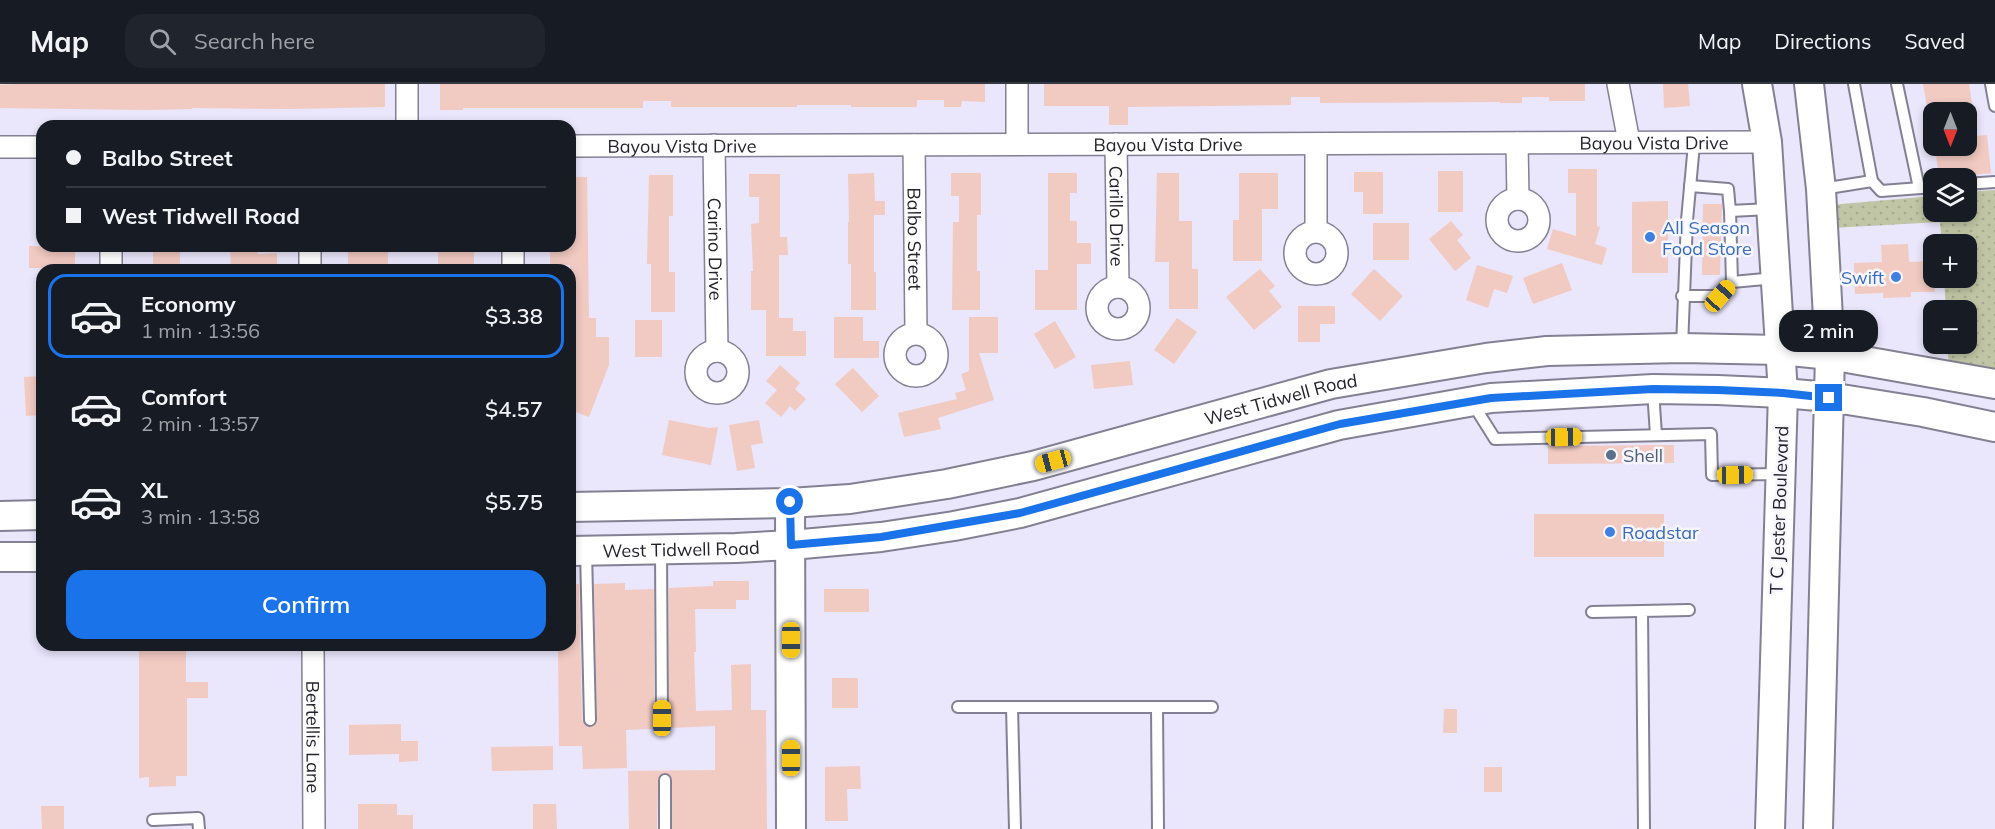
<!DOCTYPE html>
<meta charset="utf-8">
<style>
:root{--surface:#171b24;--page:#20242c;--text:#f1f3f6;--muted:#9ea1a6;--line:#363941;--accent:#1a73e8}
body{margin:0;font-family:Mulish,sans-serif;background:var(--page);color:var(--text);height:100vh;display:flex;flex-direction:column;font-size:22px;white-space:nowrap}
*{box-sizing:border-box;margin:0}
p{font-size:20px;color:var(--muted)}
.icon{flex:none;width:33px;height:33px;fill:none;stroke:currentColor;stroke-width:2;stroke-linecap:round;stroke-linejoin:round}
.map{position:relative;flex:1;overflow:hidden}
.drawer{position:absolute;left:36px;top:180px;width:540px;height:387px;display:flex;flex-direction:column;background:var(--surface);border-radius:18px;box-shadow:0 3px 9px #0003}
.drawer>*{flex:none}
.banner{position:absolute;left:36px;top:36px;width:540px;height:132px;border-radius:18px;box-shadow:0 3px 9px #0003;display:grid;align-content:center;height:132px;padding:0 30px;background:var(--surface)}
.needle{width:39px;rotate:180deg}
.buttons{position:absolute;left:1923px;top:18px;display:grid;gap:12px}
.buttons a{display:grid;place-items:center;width:54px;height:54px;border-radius:12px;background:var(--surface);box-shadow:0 3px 9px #0003;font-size:30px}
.end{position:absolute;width:27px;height:27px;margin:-14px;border:8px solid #1a73e8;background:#fff;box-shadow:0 0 0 3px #fff}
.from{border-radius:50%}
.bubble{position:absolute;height:42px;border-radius:18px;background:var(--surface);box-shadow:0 3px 9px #0003;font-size:20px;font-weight:600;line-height:42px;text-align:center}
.car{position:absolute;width:18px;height:36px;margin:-18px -9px;border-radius:8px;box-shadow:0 0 4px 2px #0007;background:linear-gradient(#f5c518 24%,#345 0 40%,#f5c518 0 76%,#345 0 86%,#f5c518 0)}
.banner b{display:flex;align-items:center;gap:21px;height:57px;font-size:22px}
.banner b+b{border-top:2px solid var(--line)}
.banner i{width:15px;height:15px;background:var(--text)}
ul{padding:10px 0 0;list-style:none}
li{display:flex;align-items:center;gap:18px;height:84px;margin:0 12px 9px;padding:0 18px;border:3px solid transparent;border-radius:18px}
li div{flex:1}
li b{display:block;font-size:22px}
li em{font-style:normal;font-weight:600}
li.on{border-color:var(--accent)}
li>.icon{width:54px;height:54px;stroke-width:1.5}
.primary-button{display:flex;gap:12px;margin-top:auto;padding:12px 30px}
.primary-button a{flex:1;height:69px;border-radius:18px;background:var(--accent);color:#fff;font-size:24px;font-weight:600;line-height:69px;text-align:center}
header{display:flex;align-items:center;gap:36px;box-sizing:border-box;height:84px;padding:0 30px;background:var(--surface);border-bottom:2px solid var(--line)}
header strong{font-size:28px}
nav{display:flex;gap:33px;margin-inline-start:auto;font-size:21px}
.search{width:420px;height:54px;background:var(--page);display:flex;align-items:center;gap:15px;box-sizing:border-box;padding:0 21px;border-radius:18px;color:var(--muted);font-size:22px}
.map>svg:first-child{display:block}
.park{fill:url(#park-dots)}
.building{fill:#f1cac2}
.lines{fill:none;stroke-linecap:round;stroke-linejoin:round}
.lane-casing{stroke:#838093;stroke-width:14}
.street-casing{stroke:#838093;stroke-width:24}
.secondary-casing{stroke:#838093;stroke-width:32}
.lane{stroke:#fff;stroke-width:10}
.street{stroke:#fff;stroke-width:21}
.secondary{stroke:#fff;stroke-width:28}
.route{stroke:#1a73e8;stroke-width:8}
.shop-dot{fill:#3f7fe0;stroke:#f7f5fe;stroke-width:2}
.service-dot{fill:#5c6f8a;stroke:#f7f5fe;stroke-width:2}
.labels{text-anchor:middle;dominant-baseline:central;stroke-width:5;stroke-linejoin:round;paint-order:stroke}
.street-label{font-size:18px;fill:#232129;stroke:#f7f5fe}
.shop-label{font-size:18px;fill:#366cbe;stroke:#f7f5fe;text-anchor:start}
.service-label{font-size:18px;fill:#4e5e75;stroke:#f7f5fe;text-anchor:start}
</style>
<header>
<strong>Map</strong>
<div class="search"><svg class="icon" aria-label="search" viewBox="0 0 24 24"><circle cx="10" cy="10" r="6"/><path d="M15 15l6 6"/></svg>Search here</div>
<nav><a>Map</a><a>Directions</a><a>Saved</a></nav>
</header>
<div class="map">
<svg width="1995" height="745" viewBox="0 0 1995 745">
<defs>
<pattern id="park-dots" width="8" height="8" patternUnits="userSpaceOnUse" patternTransform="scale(1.5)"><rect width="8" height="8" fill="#c0c6a5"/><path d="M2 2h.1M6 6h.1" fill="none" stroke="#a5aa8e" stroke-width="1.8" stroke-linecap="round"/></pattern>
</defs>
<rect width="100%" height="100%" fill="#eae6fb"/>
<path class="park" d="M 1995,106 L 1995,290 L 1949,281 L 1947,260 L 1966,260 L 1966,226 L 1946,226 L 1944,194 L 1966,194 L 1966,160 L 1942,160 L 1940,138 L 1832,144 L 1830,121 L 1933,112 L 1934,128 L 1966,128 L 1967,108 Z"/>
<g class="building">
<path d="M 13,0 L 385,0 L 385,23 L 289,25 L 192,24 L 192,25 L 146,26 L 0,24 L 0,1 Z"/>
<path d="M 440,0 L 985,0 L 985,18 L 962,17 L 961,23 L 944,23 L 944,16 L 917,16 L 917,23 L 851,23 L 851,21 L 797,21 L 797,23 L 671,23 L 671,17 L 643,17 L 643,24 L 463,24 L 463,26 L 440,26 Z"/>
<path d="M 1044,0 L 1585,0 L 1585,17 L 1549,17 L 1549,13 L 1522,13 L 1522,19 L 1500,19 L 1500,18 L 1320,19 L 1320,13 L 1291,13 L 1291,21 L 1128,23 L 1128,41 L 1109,41 L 1109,22 L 1044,22 Z"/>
<path d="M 1663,0 L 1688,0 L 1690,22 L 1664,24 Z"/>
<path d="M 1923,0 L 1969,0 L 1973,27 L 1962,28 L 1928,28 Z"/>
<path d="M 1987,51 L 1991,89 L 1939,94 L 1935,62 L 1966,62 L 1966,53 Z"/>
<path d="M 1568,85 L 1597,85 L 1597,142 L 1600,143 L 1595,160 L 1607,164 L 1602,181 L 1547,165 L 1553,145 L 1576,152 L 1576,109 L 1568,109 Z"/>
<rect x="1438" y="87" width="25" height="41"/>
<path d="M 1354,88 L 1383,88 L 1383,130 L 1363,130 L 1363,108 L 1354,108 Z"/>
<path d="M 874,89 L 875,117 L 885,117 L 885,131 L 874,131 L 874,188 L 876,188 L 876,226 L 851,226 L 851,180 L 848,180 L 848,138 L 849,138 L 848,90 Z"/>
<path d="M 951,89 L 981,89 L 981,131 L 977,131 L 977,187 L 980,187 L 980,226 L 952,226 L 953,138 L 959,138 L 959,112 L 951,112 Z"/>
<path d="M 1048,89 L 1077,89 L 1077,109 L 1070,109 L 1070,137 L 1077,137 L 1077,159 L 1091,159 L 1091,180 L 1077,180 L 1077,226 L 1035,226 L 1035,186 L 1048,186 Z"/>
<path d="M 1157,89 L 1179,89 L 1179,137 L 1192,137 L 1192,185 L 1198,185 L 1198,225 L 1169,225 L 1169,178 L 1155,178 Z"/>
<path d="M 1239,89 L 1278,89 L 1278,125 L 1262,125 L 1262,177 L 1233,177 L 1233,136 L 1239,136 Z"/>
<path d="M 749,90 L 780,90 L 780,153 L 787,153 L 788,171 L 779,171 L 779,234 L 793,234 L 793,247 L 806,247 L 806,272 L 766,272 L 766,226 L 751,226 L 751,187 L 753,187 L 751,140 L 759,139 L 759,113 L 749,113 Z"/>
<path d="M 649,91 L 673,91 L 673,132 L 669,132 L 669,188 L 675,188 L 675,228 L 651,228 L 651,180 L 647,180 Z"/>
<path d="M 570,93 L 587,93 L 589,234 L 596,234 L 596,253 L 609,253 L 609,281 L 589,333 L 570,326 L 570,181 L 550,181 L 550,162 L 570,162 Z"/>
<path d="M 1668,117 L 1668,189 L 1632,189 L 1632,118 Z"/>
<path d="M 1703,120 L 1722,120 L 1720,191 L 1702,191 Z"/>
<path d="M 1451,137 L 1463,151 L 1457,156 L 1471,174 L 1455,187 L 1429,155 Z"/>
<rect x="1373" y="139" width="36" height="37"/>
<path d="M 1908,160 L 1909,178 L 1934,177 L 1935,208 L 1911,208 L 1911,213 L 1883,214 L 1883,209 L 1855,210 L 1854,179 L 1882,178 L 1881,161 Z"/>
<path d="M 29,162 L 75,163 L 75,184 L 29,184 Z"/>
<rect x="153" y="162" width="27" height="21"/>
<path d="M 230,162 L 257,162 L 258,170 L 277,169 L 277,186 L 231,186 Z"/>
<rect x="348" y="162" width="40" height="24"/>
<rect x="438" y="162" width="36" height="21"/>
<path d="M 1562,179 L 1572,206 L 1533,220 L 1523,194 Z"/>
<path d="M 1477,181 L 1513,192 L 1507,209 L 1494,205 L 1488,224 L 1466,216 Z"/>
<path d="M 1260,185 L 1275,202 L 1269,207 L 1282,223 L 1254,246 L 1226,213 Z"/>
<path d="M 1374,185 L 1403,212 L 1380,237 L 1351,210 Z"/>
<path d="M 1298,222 L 1335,222 L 1335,240 L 1320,240 L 1320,258 L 1298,258 Z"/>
<path d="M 834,233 L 863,233 L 863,257 L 879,257 L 879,274 L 834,274 Z"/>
<path d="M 969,233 L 998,233 L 998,269 L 979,269 L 994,316 L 938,334 L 941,345 L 904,353 L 898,329 L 957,315 L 955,309 L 966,306 L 961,290 L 969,287 Z"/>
<path d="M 1177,234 L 1197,248 L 1174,280 L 1154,266 Z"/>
<rect x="635" y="236" width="27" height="37"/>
<path d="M 1055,237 L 1076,273 L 1055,285 L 1034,250 Z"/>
<path d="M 1130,277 L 1133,301 L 1094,305 L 1091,281 Z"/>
<path d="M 780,281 L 800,299 L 795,305 L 806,315 L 795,327 L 790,322 L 781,333 L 765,319 L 777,306 L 766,297 Z"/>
<path d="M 853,284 L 879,312 L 862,328 L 835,300 Z"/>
<path d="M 42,292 L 42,331 L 26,332 L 24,293 Z"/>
<path d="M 669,336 L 709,344 L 718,343 L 711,381 L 662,371 Z"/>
<path d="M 759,336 L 763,359 L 751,361 L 755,384 L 737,387 L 729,341 Z"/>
<path d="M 1674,361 L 1674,379 L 1548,380 L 1548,362 Z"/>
<rect x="1534" y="430" width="130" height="43"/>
<path d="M 713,497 L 749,497 L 749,516 L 736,516 L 736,525 L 695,525 L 696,568 L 694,568 L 696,627 L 732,626 L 731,581 L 751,580 L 751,626 L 766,626 L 767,745 L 672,745 L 672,696 L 671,692 L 666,689 L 661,690 L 658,695 L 657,745 L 629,745 L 628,687 L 715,686 L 715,642 L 626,646 L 627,684 L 583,685 L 582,662 L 559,662 L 558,561 L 570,561 L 570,500 L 579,500 L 582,636 L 584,640 L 590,643 L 594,642 L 597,636 L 594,500 L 625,499 L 625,506 L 654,505 L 654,634 L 658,640 L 663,641 L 668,638 L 669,634 L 669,504 L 713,502 Z"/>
<rect x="824" y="505" width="45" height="23"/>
<path d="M 139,561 L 186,561 L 186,598 L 208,598 L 208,614 L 187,614 L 187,692 L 176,692 L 176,702 L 149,703 L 149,693 L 139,694 Z"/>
<rect x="832" y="594" width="26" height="30"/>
<path d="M 1444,625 L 1457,625 L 1457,649 L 1443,649 Z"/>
<path d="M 401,640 L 401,657 L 418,657 L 418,677 L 399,678 L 399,670 L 349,671 L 349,641 Z"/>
<path d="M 553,662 L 553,686 L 492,687 L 491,663 Z"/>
<path d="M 860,682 L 861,705 L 847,705 L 848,737 L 825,737 L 825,683 Z"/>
<rect x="1484" y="683" width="18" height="25"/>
<path d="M 358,720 L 397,720 L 397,731 L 413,731 L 413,745 L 358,745 Z"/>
<path d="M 533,720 L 556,720 L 557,745 L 533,745 Z"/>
<path d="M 41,722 L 64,722 L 64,745 L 42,745 Z"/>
</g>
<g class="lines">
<g class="lane-casing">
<g id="lane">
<path d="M 1854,0 L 1872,97"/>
<path d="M 1897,0 L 1919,104"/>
<path d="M 1991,0 L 1995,22"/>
<path d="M 1966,100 L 1995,98"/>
<path d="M 1690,102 L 1728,105 L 1730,127 L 1770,125"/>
<path d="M 1822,105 L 1872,97 L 1881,107 L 1934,103"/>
<path d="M 1730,127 L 1732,198"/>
<path d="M 1682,212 L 1720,212 L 1732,198 L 1776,194"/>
<path d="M 1682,263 L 1687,136 L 1694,60"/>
<path d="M 1653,306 L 1656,351"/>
<path d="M 1473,320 L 1495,355 L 1711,350 L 1712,391 L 1778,390"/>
<path d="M 661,466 L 662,634"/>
<path d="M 586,467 L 590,636"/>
<path d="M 1592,528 L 1642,527"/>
<path d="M 958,623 L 1212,623"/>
<path d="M 1012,623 L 1015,745"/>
<path d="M 1157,623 L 1158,745"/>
<path d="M 665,696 L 665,745"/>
<path d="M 153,736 L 198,734 L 199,745"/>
<path d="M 1644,745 L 1642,527 L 1689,526"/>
</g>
</g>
<g class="street-casing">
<g id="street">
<path d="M 407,0 L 407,42"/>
<path d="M 1017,0 L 1017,60"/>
<path d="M 1618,0 L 1629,58"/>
<path d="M 1517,59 L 1518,115"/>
<path id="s1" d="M 1116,60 L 1118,203"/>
<path d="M 1316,60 L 1316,147"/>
<path id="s2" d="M 714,61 L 717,267"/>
<path id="s3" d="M 914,61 L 916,249"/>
<path id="s4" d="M 570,62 L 1767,58"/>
<path d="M 0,63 L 42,63"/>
<circle cx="1518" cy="136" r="21"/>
<circle cx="1316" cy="169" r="21"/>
<path d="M 111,162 L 111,186"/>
<path d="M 310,162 L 310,186"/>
<path d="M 513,162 L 513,186"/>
<circle cx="1118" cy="224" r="21"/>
<circle cx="916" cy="271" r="21"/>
<circle cx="717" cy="288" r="21"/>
<path id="s5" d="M 313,561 L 314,745"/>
</g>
</g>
<g class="secondary-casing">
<g id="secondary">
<path d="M 1757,0 L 1767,58 L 1783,309 L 1770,745"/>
<path d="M 1809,0 L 1821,105 L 1830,271 L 1818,745"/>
<path d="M 790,419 L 791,745"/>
<path id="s6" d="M 570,423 L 790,419 L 850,415 L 947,400 L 1033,382 L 1331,300 L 1486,274 L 1547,267 L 1682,264 L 1781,266 L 1830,271 L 1995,300"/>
<path d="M 0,432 L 42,431"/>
<path id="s7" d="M 570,467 L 736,464 L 791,461 L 881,453 L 954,442 L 1020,429 L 1339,341 L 1491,314 L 1653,305 L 1718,306 L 1783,309 L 1829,313 L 1923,328 L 1995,343"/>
<path d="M 0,473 L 42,473"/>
</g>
</g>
<use href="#lane" class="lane"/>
<use href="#street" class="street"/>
<use href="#secondary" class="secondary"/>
</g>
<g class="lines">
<path class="route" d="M 790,418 L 791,461 L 881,453 L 1020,429 L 1340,340 L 1491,314 L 1653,305 L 1718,306 L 1783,309 L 1829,314"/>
</g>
<g class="shop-dot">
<circle cx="1650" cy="153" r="6"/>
<circle cx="1896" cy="193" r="6"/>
<circle cx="1610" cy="448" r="6"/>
</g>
<circle class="service-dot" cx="1611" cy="371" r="6"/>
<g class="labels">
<g class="street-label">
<text stroke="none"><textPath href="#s4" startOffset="1084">Bayou Vista Drive</textPath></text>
<text stroke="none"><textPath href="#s4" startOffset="598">Bayou Vista Drive</textPath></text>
<text stroke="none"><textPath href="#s4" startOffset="112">Bayou Vista Drive</textPath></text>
<text stroke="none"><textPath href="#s1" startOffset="72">Carillo Drive</textPath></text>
<text stroke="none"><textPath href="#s3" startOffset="94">Balbo Street</textPath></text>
<text stroke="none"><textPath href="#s2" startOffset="104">Carino Drive</textPath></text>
<text stroke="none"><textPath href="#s6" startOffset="723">West Tidwell Road</textPath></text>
<text transform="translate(1779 426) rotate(-88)">T C Jester Boulevard</text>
<text stroke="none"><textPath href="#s7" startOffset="111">West Tidwell Road</textPath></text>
<text stroke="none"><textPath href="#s5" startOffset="92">Bertellis Lane</textPath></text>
</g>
<g class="shop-label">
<text x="1662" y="143">All Season<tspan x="1662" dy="21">Food Store</tspan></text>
<text x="1884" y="193" text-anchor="end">Swift</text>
<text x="1622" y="448">Roadstar</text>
</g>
<g class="service-label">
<text x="1623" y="371">Shell</text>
</g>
</g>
</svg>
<div class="buttons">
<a><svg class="needle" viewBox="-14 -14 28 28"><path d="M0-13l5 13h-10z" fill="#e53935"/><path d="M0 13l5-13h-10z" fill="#9ea1a6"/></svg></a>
<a><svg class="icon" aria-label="layers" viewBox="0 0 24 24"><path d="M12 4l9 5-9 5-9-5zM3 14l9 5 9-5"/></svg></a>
<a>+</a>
<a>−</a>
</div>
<i class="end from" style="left:790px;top:418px"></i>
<i class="end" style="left:1829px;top:314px"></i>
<div class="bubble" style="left:1779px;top:226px;width:99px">2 min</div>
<i class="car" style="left:1720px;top:212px;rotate:42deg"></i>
<i class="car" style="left:1564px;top:353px;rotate:89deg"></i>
<i class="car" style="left:1053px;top:377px;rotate:255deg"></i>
<i class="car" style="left:1735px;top:391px;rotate:89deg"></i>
<i class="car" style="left:791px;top:556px;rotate:180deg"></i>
<i class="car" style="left:662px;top:634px;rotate:0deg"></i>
<i class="car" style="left:791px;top:674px;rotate:0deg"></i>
<div class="banner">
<b><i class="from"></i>Balbo Street</b>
<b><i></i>West Tidwell Road</b>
</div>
<section class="drawer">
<ul>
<li class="on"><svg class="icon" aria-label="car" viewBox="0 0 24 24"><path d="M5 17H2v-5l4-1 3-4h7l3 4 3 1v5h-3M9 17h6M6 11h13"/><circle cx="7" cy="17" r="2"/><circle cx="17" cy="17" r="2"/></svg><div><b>Economy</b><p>1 min · 13:56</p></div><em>$3.38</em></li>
<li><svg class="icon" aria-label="car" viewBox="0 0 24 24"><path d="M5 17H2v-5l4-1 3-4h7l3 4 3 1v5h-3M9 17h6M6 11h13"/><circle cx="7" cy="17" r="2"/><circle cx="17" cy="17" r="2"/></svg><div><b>Comfort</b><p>2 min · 13:57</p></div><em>$4.57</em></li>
<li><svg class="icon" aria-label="car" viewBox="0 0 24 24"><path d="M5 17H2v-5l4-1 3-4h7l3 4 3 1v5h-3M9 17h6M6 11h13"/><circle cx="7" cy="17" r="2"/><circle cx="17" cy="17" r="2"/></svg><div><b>XL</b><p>3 min · 13:58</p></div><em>$5.75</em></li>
</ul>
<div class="primary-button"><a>Confirm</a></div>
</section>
</div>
